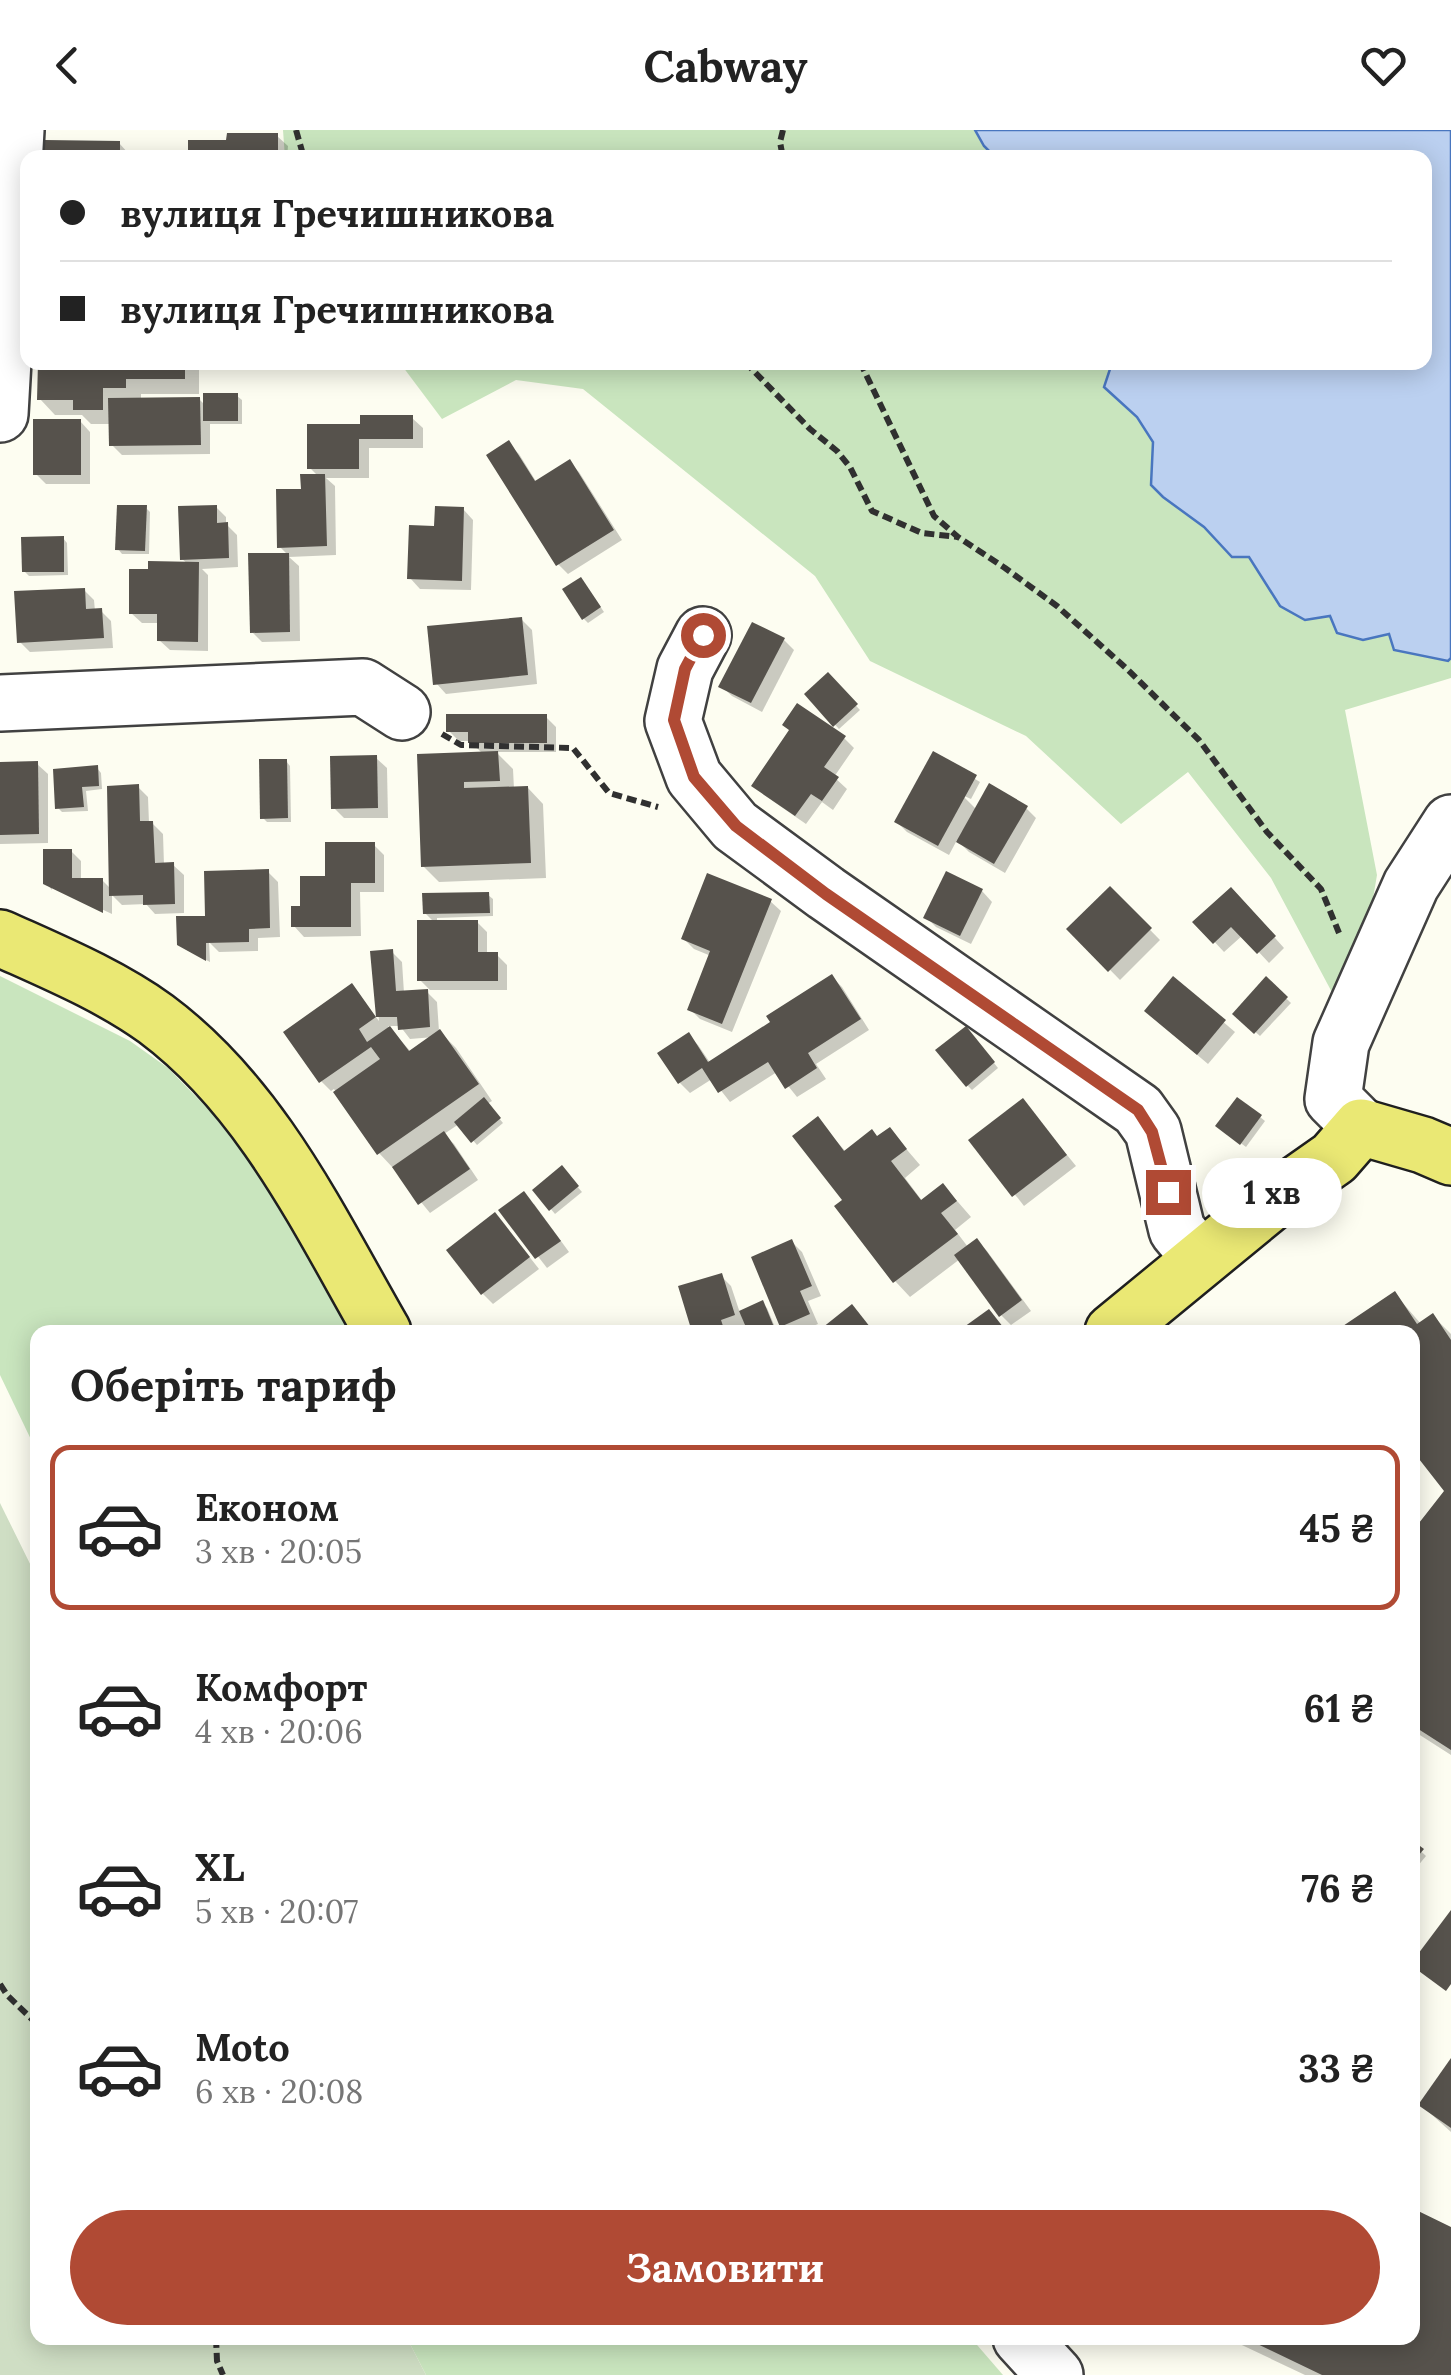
<!DOCTYPE html>
<html lang="uk">
<meta charset="utf-8">
<style>
:root{--surface:#fff;--page:#f6f6f6;--text:#222;--muted:#767676;--line:#e0e0e0;--accent:#b04a34}
body{margin:0;font-family:Lora,serif;background:var(--page);color:var(--text);height:100vh;display:flex;flex-direction:column;font-size:38px;white-space:nowrap}
*{box-sizing:border-box;margin:0}
p{font-size:32px;color:var(--muted)}
.icon{flex:none;width:55px;height:55px;fill:none;stroke:currentColor;stroke-width:2;stroke-linecap:round;stroke-linejoin:round}
.map{position:relative;flex:1;overflow:hidden}
.side{position:absolute;left:30px;top:1195px;width:1390px;height:1020px;display:flex;flex-direction:column;background:var(--surface);border-radius:20px;box-shadow:0 5px 25px #0003}
.side>*{flex:none}
.hud{position:absolute;left:20px;top:20px;width:1412px;height:220px;border-radius:20px;box-shadow:0 5px 25px #0003;display:grid;align-content:center;height:220px;padding:0 40px;background:var(--surface)}
.end{position:absolute;width:45px;height:45px;margin:-22px;border:12px solid #b04a34;background:#fff;box-shadow:0 0 0 5px #fff}
.from{border-radius:50%}
.bubble{position:absolute;height:70px;border-radius:35px;background:var(--surface);box-shadow:0 5px 25px #0003;font-size:32px;font-weight:700;line-height:70px;text-align:center}
.hud b{display:flex;align-items:center;gap:35px;height:95px;font-size:38px}
.hud b+b{border-top:2px solid var(--line)}
.hud i{width:25px;height:25px;background:var(--text)}
ul{padding:0;list-style:none}
li{display:flex;align-items:center;gap:30px;height:165px;margin:0 20px 15px;padding:0 20px;border:5px solid transparent;border-radius:20px}
li div{flex:1}
li b{display:block;font-size:38px}
li em{font-style:normal;font-weight:700}
li.on{border-color:var(--accent)}
li>.icon{width:90px;height:90px;stroke-width:1.5}
h2{padding:0 40px;font-size:45px;line-height:120px}
.primary-button{display:flex;gap:20px;margin-top:auto;padding:20px 40px}
.primary-button a{flex:1;height:115px;border-radius:60px;background:var(--accent);color:#fff;font-size:40px;font-weight:700;line-height:115px;text-align:center}
header{display:flex;justify-content:space-between;align-items:center;height:130px;padding:0 40px;background:var(--surface);font-size:45px;font-weight:700}
.map>svg:first-child{display:block}
.green{fill:#c9e5be}
.cemetery{fill:#cfdec4}
.water{fill:#bbd0f0;stroke:#4976bf;stroke-width:2.5}
.shadow{fill:#0003;fill-rule:evenodd}
.building{fill:#56524c}
.lines{fill:none;stroke-linecap:round;stroke-linejoin:round}
.minor-casing{stroke:#414141;stroke-width:60}
.major-casing{stroke:#1f1f1f;stroke-width:60}
.path{stroke:#303030;stroke-width:6;stroke-dasharray:10 5;stroke-linecap:butt}
.minor{stroke:#fff;stroke-width:55}
.major{stroke:#eae874;stroke-width:55}
.route{stroke:#b04a34;stroke-width:12}
</style>
<header><svg class="icon" aria-label="back" viewBox="0 0 24 24"><path d="M15 5l-7 7 7 7"/></svg>Cabway<svg class="icon" aria-label="heart" viewBox="0 0 24 24"><path d="M12 20l-8-8c-3-5 5-10 8-4 3-6 11-1 8 4z"/></svg></header>
<div class="map">
<svg width="1451" height="2245" viewBox="0 0 1451 2245">
<rect width="100%" height="100%" fill="#fdfdf1"/>
<g class="green">
<path d="M 283,0 L 975,0 L 984,16 L 995,27 L 285,28 Z"/>
<path d="M 400,233 L 1112,233 L 1104,257 L 1137,287 L 1153,312 L 1151,355 L 1163,367 L 1204,397 L 1232,427 L 1249,427 L 1263,447 L 1330,486 L 1337,503 L 1363,510 L 1390,504 L 1394,520 L 1448,531 L 1451,528 L 1451,548 L 1345,580 L 1377,745 L 1351,898 L 1271,748 L 1188,642 L 1121,694 L 1026,606 L 870,531 L 815,446 L 583,259 L 516,250 L 442,289 Z"/>
<path d="M 0,846 L 130,911 L 168,938 L 211,982 L 290,1083 L 355,1202 L 38,1202 L 37,1322 L 0,1245 Z"/>
<path d="M 407,2208 L 971,2208 L 1003,2245 L 426,2245 Z"/>
</g>
<path class="cemetery" d="M 0,1373 L 38,1450 L 38,2208 L 407,2208 L 426,2245 L 0,2245 Z"/>
<path class="water" d="M 975,0 L 1451,0 L 1451,528 L 1448,531 L 1394,520 L 1389,504 L 1363,510 L 1337,503 L 1330,486 L 1305,490 L 1280,476 L 1249,427 L 1232,427 L 1204,397 L 1163,367 L 1151,355 L 1153,312 L 1137,287 L 1104,257 L 1112,233 L 1425,232 L 1425,28 L 995,27 L 984,16 Z"/>
<g class="shadow">
<path d="M 277,6 L 288,16 L 287,28 L 47,28 L 119,13 L 129,24 L 190,26 L 229,13 Z"/>
<path d="M 40,232 L 199,232 L 199,264 L 141,264 L 141,270 L 199,269 L 206,276 L 237,266 L 242,270 L 242,294 L 210,294 L 210,324 L 122,325 L 112,315 L 111,294 L 91,294 L 82,285 L 55,285 L 40,269 Z"/>
<path d="M 412,288 L 423,298 L 423,318 L 369,318 L 369,348 L 326,348 L 335,356 L 336,425 L 289,427 L 299,436 L 300,511 L 262,512 L 252,502 L 289,426 L 280,417 L 303,361 L 318,346 L 310,338 L 362,297 Z"/>
<path d="M 80,291 L 90,302 L 90,354 L 46,354 L 36,344 Z"/>
<path d="M 509,314 L 519,324 L 537,353 L 569,332 L 579,342 L 622,410 L 568,444 L 558,434 Z"/>
<path d="M 216,377 L 226,387 L 226,394 L 237,405 L 238,437 L 202,439 L 208,445 L 208,521 L 170,520 L 159,510 L 159,493 L 142,493 L 131,483 L 188,434 L 182,429 Z"/>
<path d="M 146,378 L 150,382 L 149,424 L 122,424 L 118,419 Z"/>
<path d="M 463,379 L 473,390 L 471,460 L 420,459 L 410,448 L 437,399 Z"/>
<path d="M 63,408 L 67,413 L 68,445 L 29,446 L 24,441 Z"/>
<path d="M 585,454 L 604,482 L 588,493 L 584,489 Z"/>
<path d="M 84,460 L 94,470 L 95,481 L 101,481 L 111,491 L 113,518 L 30,522 L 20,512 Z"/>
<path d="M 521,489 L 532,500 L 537,554 L 446,564 L 436,553 Z"/>
<path d="M 784,510 L 794,520 L 762,582 L 732,566 L 721,556 Z"/>
<path d="M 828,546 L 860,580 L 839,599 L 807,564 Z"/>
<path d="M 546,587 L 556,597 L 556,622 L 496,622 L 513,639 L 514,659 L 528,658 L 543,674 L 546,748 L 439,752 L 423,736 L 419,627 L 483,624 L 470,611 L 459,611 L 449,601 Z"/>
<path d="M 791,601 L 844,608 L 854,618 L 834,647 L 847,659 L 833,680 L 822,672 L 806,694 L 764,665 L 754,655 Z"/>
<path d="M 934,624 L 980,652 L 971,669 L 962,665 L 977,680 L 1026,678 L 1036,688 L 1005,743 L 969,722 L 957,710 L 949,725 L 907,702 L 897,692 Z"/>
<path d="M 376,628 L 387,638 L 388,688 L 344,688 L 334,678 Z"/>
<path d="M 286,631 L 290,636 L 291,692 L 267,692 L 263,688 Z"/>
<path d="M 0,634 L 37,634 L 48,644 L 48,713 L 0,714 Z"/>
<path d="M 97,638 L 101,643 L 102,659 L 86,661 L 88,681 L 62,682 L 58,678 Z"/>
<path d="M 138,657 L 148,667 L 149,693 L 152,693 L 163,704 L 164,735 L 173,735 L 184,745 L 184,783 L 155,784 L 146,774 L 122,775 L 112,765 L 112,784 L 52,756 L 52,760 L 46,753 L 71,721 L 81,731 L 81,750 L 102,750 L 112,760 Z"/>
<path d="M 374,715 L 384,725 L 384,762 L 360,762 L 361,806 L 304,807 L 294,796 L 302,778 L 328,749 Z"/>
<path d="M 268,742 L 278,752 L 280,807 L 258,808 L 258,821 L 219,822 L 209,812 L 210,832 L 185,819 L 204,788 Z"/>
<path d="M 1110,759 L 1160,810 L 1120,850 L 1070,799 Z"/>
<path d="M 982,761 L 992,772 L 971,814 L 936,797 L 926,787 Z"/>
<path d="M 488,765 L 493,769 L 493,786 L 437,788 L 437,792 L 477,792 L 487,802 L 487,825 L 497,825 L 507,835 L 507,860 L 430,860 L 420,850 L 434,792 L 425,783 Z"/>
<path d="M 1241,770 L 1284,818 L 1269,833 L 1243,805 L 1224,822 L 1196,792 Z"/>
<path d="M 770,771 L 781,781 L 732,902 L 700,889 L 690,879 L 711,826 L 694,819 L 684,809 Z"/>
<path d="M 392,822 L 402,832 L 404,863 L 427,862 L 437,872 L 439,901 L 456,918 L 492,971 L 487,974 L 503,993 L 477,1015 L 459,994 L 444,1004 L 454,1014 L 478,1050 L 430,1083 L 394,1039 L 379,1023 L 334,959 L 331,961 L 321,951 L 352,857 L 379,891 L 373,823 ZM 388,896 L 400,896 L 410,909 L 434,907 L 411,922 Z"/>
<path d="M 832,847 L 842,857 L 869,900 L 816,934 L 826,949 L 797,967 L 777,942 L 730,972 L 712,949 L 690,963 L 680,953 L 688,905 L 698,915 L 711,934 L 774,893 Z"/>
<path d="M 1173,849 L 1235,902 L 1208,934 L 1157,891 Z"/>
<path d="M 1266,849 L 1291,873 L 1260,906 L 1235,884 Z"/>
<path d="M 970,903 L 998,938 L 972,960 L 967,955 Z"/>
<path d="M 1023,971 L 1076,1036 L 1024,1076 L 972,1010 Z"/>
<path d="M 1260,987 L 1265,991 L 1246,1017 L 1223,1000 Z"/>
<path d="M 818,990 L 846,1022 L 878,1009 L 890,1000 L 920,1035 L 905,1048 L 923,1072 L 943,1057 L 958,1072 L 971,1087 L 955,1100 L 968,1117 L 977,1111 L 987,1121 L 1031,1181 L 1011,1195 L 1001,1185 L 960,1129 L 910,1167 L 895,1151 L 845,1070 Z"/>
<path d="M 562,1039 L 582,1062 L 555,1084 L 536,1061 Z"/>
<path d="M 534,1074 L 569,1122 L 547,1138 L 502,1080 Z"/>
<path d="M 505,1096 L 539,1139 L 493,1174 L 483,1164 Z"/>
<path d="M 792,1112 L 802,1122 L 821,1166 L 808,1171 L 818,1194 L 799,1202 L 790,1202 L 782,1195 Z"/>
<path d="M 721,1146 L 731,1156 L 740,1183 L 762,1173 L 767,1178 L 777,1202 L 751,1202 L 747,1194 L 730,1200 L 731,1202 L 695,1202 L 681,1158 Z"/>
<path d="M 1395,1164 L 1421,1194 L 1433,1186 L 1451,1204 L 1451,1625 L 1412,1600 L 1412,1401 L 1447,1361 L 1412,1315 L 1412,1202 L 1339,1202 Z"/>
<path d="M 1412,1713 L 1426,1726 L 1412,1743 Z"/>
<path d="M 1451,1932 L 1451,2002 L 1421,1975 Z"/>
<path d="M 1451,2100 L 1451,2245 L 1305,2245 L 1227,2208 L 1412,2208 Z"/>
</g>
<g class="building">
<path d="M 227,3 L 278,3 L 278,28 L 44,28 L 45,10 L 120,11 L 120,23 L 188,23 L 188,10 L 226,10 Z"/>
<path d="M 38,232 L 185,232 L 185,249 L 126,249 L 126,258 L 103,258 L 103,280 L 73,280 L 73,270 L 37,270 Z"/>
<rect x="203" y="263" width="35" height="28"/>
<path d="M 200,267 L 201,315 L 109,316 L 108,268 Z"/>
<path d="M 360,285 L 413,285 L 413,309 L 359,309 L 359,339 L 307,339 L 307,294 L 360,294 Z"/>
<rect x="33" y="289" width="48" height="56"/>
<path d="M 509,310 L 535,351 L 570,329 L 614,400 L 556,436 L 486,325 Z"/>
<path d="M 300,344 L 325,344 L 327,416 L 277,418 L 276,359 L 301,359 Z"/>
<path d="M 117,375 L 147,375 L 145,421 L 115,420 Z"/>
<path d="M 217,375 L 217,393 L 228,392 L 229,428 L 180,430 L 178,376 Z"/>
<path d="M 435,376 L 464,377 L 462,451 L 407,449 L 409,395 L 434,396 Z"/>
<path d="M 64,406 L 64,442 L 22,442 L 21,407 Z"/>
<path d="M 248,423 L 289,423 L 290,502 L 250,503 Z"/>
<path d="M 148,431 L 199,432 L 198,512 L 157,511 L 157,484 L 129,484 L 129,439 L 148,439 Z"/>
<path d="M 581,447 L 601,477 L 582,490 L 562,459 Z"/>
<path d="M 85,458 L 86,479 L 102,478 L 104,508 L 17,513 L 14,461 Z"/>
<path d="M 522,487 L 528,545 L 433,555 L 427,496 Z"/>
<path d="M 752,492 L 785,508 L 751,573 L 718,557 Z"/>
<path d="M 828,542 L 858,574 L 833,597 L 804,564 Z"/>
<path d="M 797,573 L 846,606 L 824,637 L 839,647 L 822,671 L 811,664 L 795,686 L 751,656 L 789,600 L 782,595 Z"/>
<path d="M 446,584 L 547,584 L 547,613 L 468,613 L 468,602 L 446,602 Z"/>
<path d="M 498,621 L 500,651 L 464,652 L 464,658 L 528,656 L 531,733 L 421,737 L 417,624 Z"/>
<path d="M 933,621 L 977,645 L 938,716 L 894,692 Z"/>
<path d="M 377,625 L 378,678 L 331,679 L 330,626 Z"/>
<path d="M 259,629 L 287,629 L 288,688 L 260,689 Z"/>
<path d="M 38,631 L 39,704 L 0,705 L 0,632 Z"/>
<path d="M 98,635 L 99,656 L 82,657 L 84,677 L 55,679 L 53,639 Z"/>
<path d="M 989,653 L 1028,676 L 994,734 L 956,712 Z"/>
<path d="M 139,654 L 140,691 L 153,691 L 155,733 L 174,732 L 175,774 L 143,775 L 143,765 L 109,766 L 107,656 Z"/>
<path d="M 325,712 L 375,712 L 375,753 L 351,753 L 351,797 L 291,797 L 291,776 L 300,776 L 300,746 L 325,746 Z"/>
<path d="M 43,719 L 72,719 L 72,748 L 103,748 L 103,783 L 43,754 Z"/>
<path d="M 269,739 L 270,798 L 249,799 L 249,812 L 206,813 L 206,831 L 177,815 L 176,786 L 205,786 L 204,741 Z"/>
<path d="M 946,741 L 983,759 L 960,806 L 923,788 Z"/>
<path d="M 707,743 L 772,769 L 722,894 L 687,880 L 710,821 L 681,809 Z"/>
<path d="M 1110,756 L 1152,798 L 1108,842 L 1066,799 Z"/>
<path d="M 1231,757 L 1276,806 L 1257,824 L 1231,797 L 1213,814 L 1192,792 Z"/>
<path d="M 489,762 L 490,783 L 423,784 L 422,763 Z"/>
<path d="M 417,790 L 478,790 L 478,822 L 498,822 L 498,851 L 417,851 Z"/>
<path d="M 393,819 L 396,861 L 428,859 L 430,897 L 398,900 L 397,887 L 376,887 L 359,899 L 367,912 L 390,896 L 409,921 L 440,899 L 479,954 L 377,1025 L 333,962 L 380,929 L 371,917 L 319,953 L 283,902 L 352,853 L 376,887 L 370,821 Z"/>
<path d="M 832,844 L 861,889 L 808,923 L 817,938 L 785,959 L 768,932 L 718,963 L 702,938 L 678,954 L 657,923 L 689,902 L 708,932 L 770,892 L 766,886 Z"/>
<path d="M 1173,846 L 1226,890 L 1197,925 L 1144,881 Z"/>
<path d="M 1266,846 L 1288,867 L 1254,904 L 1232,884 Z"/>
<path d="M 966,896 L 995,932 L 966,957 L 935,920 Z"/>
<path d="M 484,967 L 501,988 L 471,1013 L 454,992 Z"/>
<path d="M 1237,967 L 1262,985 L 1240,1015 L 1215,996 Z"/>
<path d="M 1023,968 L 1067,1025 L 1012,1067 L 968,1010 Z"/>
<path d="M 818,986 L 844,1021 L 872,999 L 877,1006 L 890,997 L 907,1019 L 891,1031 L 921,1070 L 943,1053 L 957,1071 L 941,1083 L 958,1104 L 893,1153 L 834,1076 L 842,1070 L 792,1006 Z"/>
<path d="M 444,1001 L 470,1039 L 418,1075 L 392,1037 Z"/>
<path d="M 562,1035 L 579,1056 L 549,1081 L 532,1060 Z"/>
<path d="M 524,1061 L 561,1111 L 535,1129 L 498,1080 Z"/>
<path d="M 495,1082 L 530,1127 L 481,1165 L 446,1120 Z"/>
<path d="M 977,1108 L 1022,1170 L 999,1187 L 954,1125 Z"/>
<path d="M 792,1109 L 812,1156 L 800,1161 L 810,1184 L 780,1197 L 751,1127 Z"/>
<path d="M 722,1143 L 735,1185 L 721,1190 L 725,1202 L 692,1202 L 678,1156 Z"/>
<path d="M 1395,1161 L 1417,1194 L 1433,1183 L 1451,1210 L 1451,1620 L 1412,1595 L 1412,1402 L 1444,1361 L 1412,1320 L 1412,1300 L 1419,1295 L 1412,1287 L 1412,1202 L 1334,1202 Z"/>
<path d="M 763,1170 L 776,1202 L 748,1202 L 739,1181 Z"/>
<path d="M 852,1174 L 874,1202 L 817,1202 Z"/>
<path d="M 989,1179 L 1007,1202 L 957,1202 Z"/>
<path d="M 1412,1710 L 1424,1719 L 1412,1733 Z"/>
<path d="M 1451,1780 L 1451,1854 L 1446,1861 L 1412,1836 L 1412,1832 Z"/>
<path d="M 1451,1928 L 1451,1998 L 1418,1975 Z"/>
<path d="M 1412,2078 L 1451,2097 L 1451,2245 L 1322,2245 L 1245,2208 L 1412,2208 Z"/>
</g>
<g class="lines">
<g class="minor-casing">
<g id="minor">
<path d="M 0,284 L 16,0"/>
<path d="M 703,505 L 685,539 L 673,591 L 694,647 L 735,696 L 826,763 L 1138,980 L 1153,1001 L 1177,1100 L 1201,1129"/>
<path d="M 0,573 L 363,557 L 402,582"/>
<path d="M 1361,997 L 1333,969 L 1341,913 L 1411,755 L 1451,693"/>
<path d="M 1021,2208 L 1055,2245"/>
</g>
</g>
<g class="major-casing">
<g id="major">
<path d="M 0,808 C 53,832 109,855 156,889 C 262,968 319,1091 383,1202"/>
<path d="M 1113,1202 L 1270,1073 L 1334,1028 L 1361,997 L 1423,1015 L 1451,1027"/>
</g>
</g>
<g class="path">
<path d="M 296,0 L 304,28"/>
<path d="M 783,0 L 780,12 L 783,28"/>
<path d="M 745,232 L 810,299 L 837,321 L 850,337 L 872,381 L 922,403 L 958,407"/>
<path d="M 860,232 L 934,386 L 958,407 L 1005,438 L 1057,476 L 1127,539 L 1199,610 L 1267,702 L 1321,759 L 1339,803"/>
<path d="M 442,604 L 461,615 L 573,618 L 609,663 L 658,677"/>
<path d="M 0,1854 L 7,1865 L 38,1895"/>
<path d="M 216,2208 L 217,2231 L 223,2245"/>
</g>
<use href="#minor" class="minor"/>
<use href="#major" class="major"/>
</g>
<g class="lines">
<path class="route" d="M 703,505 L 685,539 L 674,590 L 694,647 L 736,696 L 826,764 L 1138,980 L 1152,1002 L 1168,1062"/>
</g>
</svg>
<i class="end from" style="left:703px;top:505px"></i>
<i class="end" style="left:1168px;top:1062px"></i>
<div class="bubble" style="left:1202px;top:1028px;width:140px">1 хв</div>
<div class="hud">
<b><i class="from"></i>вулиця Гречишникова</b>
<b><i></i>вулиця Гречишникова</b>
</div>
<section class="side">
<h2>Оберіть тариф</h2>
<ul>
<li class="on"><svg class="icon" aria-label="car" viewBox="0 0 24 24"><path d="M5 17H2v-5l4-1 3-4h7l3 4 3 1v5h-3M9 17h6M6 11h13"/><circle cx="7" cy="17" r="2"/><circle cx="17" cy="17" r="2"/></svg><div><b>Економ</b><p>3 хв · 20:05</p></div><em>45 ₴</em></li>
<li><svg class="icon" aria-label="car" viewBox="0 0 24 24"><path d="M5 17H2v-5l4-1 3-4h7l3 4 3 1v5h-3M9 17h6M6 11h13"/><circle cx="7" cy="17" r="2"/><circle cx="17" cy="17" r="2"/></svg><div><b>Комфорт</b><p>4 хв · 20:06</p></div><em>61 ₴</em></li>
<li><svg class="icon" aria-label="car" viewBox="0 0 24 24"><path d="M5 17H2v-5l4-1 3-4h7l3 4 3 1v5h-3M9 17h6M6 11h13"/><circle cx="7" cy="17" r="2"/><circle cx="17" cy="17" r="2"/></svg><div><b>XL</b><p>5 хв · 20:07</p></div><em>76 ₴</em></li>
<li><svg class="icon" aria-label="car" viewBox="0 0 24 24"><path d="M5 17H2v-5l4-1 3-4h7l3 4 3 1v5h-3M9 17h6M6 11h13"/><circle cx="7" cy="17" r="2"/><circle cx="17" cy="17" r="2"/></svg><div><b>Moto</b><p>6 хв · 20:08</p></div><em>33 ₴</em></li>
</ul>
<div class="primary-button"><a>Замовити</a></div>
</section>
</div>
